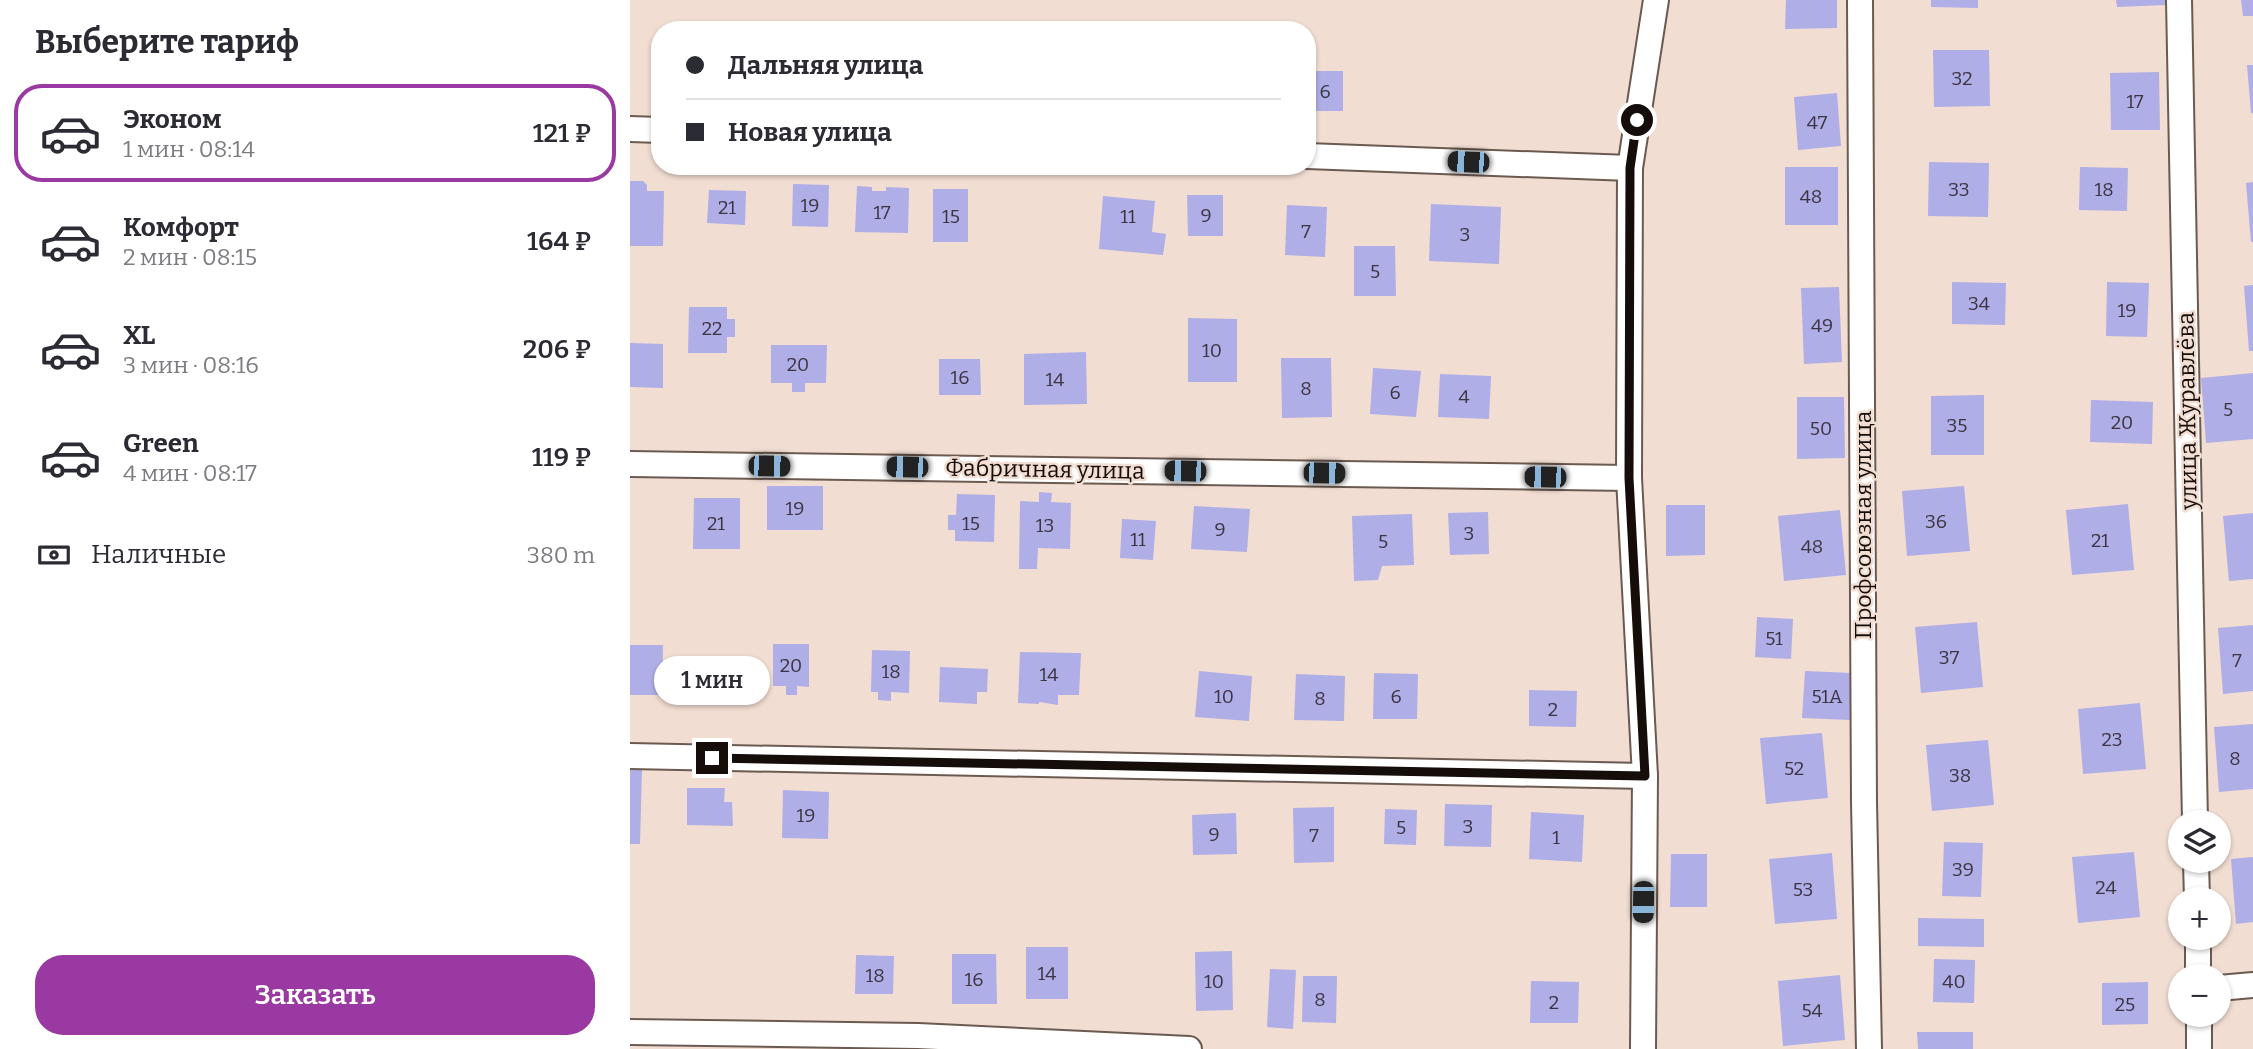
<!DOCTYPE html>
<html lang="ru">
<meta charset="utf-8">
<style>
:root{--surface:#fff;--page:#f2f2f3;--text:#2b2b33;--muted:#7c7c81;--line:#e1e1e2;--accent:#9a39a1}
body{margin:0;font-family:Bitter,serif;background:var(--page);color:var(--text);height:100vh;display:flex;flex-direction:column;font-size:26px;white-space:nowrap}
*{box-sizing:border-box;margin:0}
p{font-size:23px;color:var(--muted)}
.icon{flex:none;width:38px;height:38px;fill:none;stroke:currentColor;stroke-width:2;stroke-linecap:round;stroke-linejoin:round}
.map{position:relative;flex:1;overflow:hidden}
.drawer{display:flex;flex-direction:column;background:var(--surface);width:630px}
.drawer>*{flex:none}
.guide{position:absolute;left:21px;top:21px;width:665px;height:154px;border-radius:28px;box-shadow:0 2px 5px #0004;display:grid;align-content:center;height:154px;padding:0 35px;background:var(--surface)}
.controls{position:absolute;left:1538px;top:810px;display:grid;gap:14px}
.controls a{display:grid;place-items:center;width:63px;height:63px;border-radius:50%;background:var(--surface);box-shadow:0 2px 5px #0004;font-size:35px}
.end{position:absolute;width:32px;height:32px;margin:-16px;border:9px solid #140d0a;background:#fff;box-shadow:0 0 0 4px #fff}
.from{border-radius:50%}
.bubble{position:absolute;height:49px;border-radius:24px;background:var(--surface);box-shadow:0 2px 5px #0004;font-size:23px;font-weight:600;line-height:49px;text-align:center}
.car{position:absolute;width:21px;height:42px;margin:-21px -10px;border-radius:9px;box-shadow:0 0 5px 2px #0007;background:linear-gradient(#222 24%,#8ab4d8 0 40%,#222 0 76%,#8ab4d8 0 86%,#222 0)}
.guide b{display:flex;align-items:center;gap:24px;height:66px;font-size:26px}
.guide b+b{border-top:2px solid var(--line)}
.guide i{width:18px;height:18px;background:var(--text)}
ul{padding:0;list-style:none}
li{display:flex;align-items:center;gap:21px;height:98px;margin:0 14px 10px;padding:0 21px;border:4px solid transparent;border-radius:28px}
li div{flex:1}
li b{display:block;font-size:26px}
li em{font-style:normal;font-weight:600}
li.current{border-color:var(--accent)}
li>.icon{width:63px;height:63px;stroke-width:1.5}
h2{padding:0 35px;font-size:32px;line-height:84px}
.pay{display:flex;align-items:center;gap:18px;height:77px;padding:0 35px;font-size:26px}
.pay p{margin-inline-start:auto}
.action{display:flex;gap:14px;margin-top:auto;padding:14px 35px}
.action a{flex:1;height:80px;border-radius:28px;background:var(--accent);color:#fff;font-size:28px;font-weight:600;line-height:80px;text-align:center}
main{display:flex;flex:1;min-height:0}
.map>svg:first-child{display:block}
.building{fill:#afaee7}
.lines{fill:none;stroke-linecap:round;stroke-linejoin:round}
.minor-casing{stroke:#6c5a50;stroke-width:28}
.minor{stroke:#fff;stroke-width:24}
.route{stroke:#140d0a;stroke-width:9}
.labels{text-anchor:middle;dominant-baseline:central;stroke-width:5;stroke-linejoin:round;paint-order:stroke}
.number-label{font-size:19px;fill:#3b3541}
.street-label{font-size:23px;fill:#140d0a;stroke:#f2ddd2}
</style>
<main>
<section class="drawer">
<h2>Выберите тариф</h2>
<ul>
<li class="current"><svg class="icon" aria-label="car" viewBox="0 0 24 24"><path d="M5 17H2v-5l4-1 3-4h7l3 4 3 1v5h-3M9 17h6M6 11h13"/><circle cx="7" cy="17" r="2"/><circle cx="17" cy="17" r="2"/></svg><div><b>Эконом</b><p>1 мин · 08:14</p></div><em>121 ₽</em></li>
<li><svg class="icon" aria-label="car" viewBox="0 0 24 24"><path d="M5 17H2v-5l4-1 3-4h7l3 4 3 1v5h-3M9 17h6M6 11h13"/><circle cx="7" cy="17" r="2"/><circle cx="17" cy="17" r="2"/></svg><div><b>Комфорт</b><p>2 мин · 08:15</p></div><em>164 ₽</em></li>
<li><svg class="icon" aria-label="car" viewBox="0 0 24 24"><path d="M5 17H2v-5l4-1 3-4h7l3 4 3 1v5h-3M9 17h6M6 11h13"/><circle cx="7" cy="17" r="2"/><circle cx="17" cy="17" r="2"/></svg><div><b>XL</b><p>3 мин · 08:16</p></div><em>206 ₽</em></li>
<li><svg class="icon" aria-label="car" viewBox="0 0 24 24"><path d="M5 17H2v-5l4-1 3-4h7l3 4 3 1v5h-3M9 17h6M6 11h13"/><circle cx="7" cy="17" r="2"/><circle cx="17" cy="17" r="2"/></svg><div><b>Green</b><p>4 мин · 08:17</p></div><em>119 ₽</em></li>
</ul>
<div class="pay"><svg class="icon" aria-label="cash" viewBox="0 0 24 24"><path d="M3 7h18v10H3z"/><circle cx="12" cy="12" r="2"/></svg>Наличные<p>380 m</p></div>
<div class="action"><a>Заказать</a></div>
</section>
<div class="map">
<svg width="1623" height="1049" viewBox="0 0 1623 1049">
<rect width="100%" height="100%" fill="#f2ddd2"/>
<g class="building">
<path d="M 1156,0 L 1207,0 L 1207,28 L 1155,29 Z"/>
<path d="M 1301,0 L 1348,0 L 1348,8 L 1301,7 Z"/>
<path d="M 1486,0 L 1536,0 L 1536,5 L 1487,7 Z"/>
<path d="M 1611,0 L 1623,0 L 1623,16 L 1613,16 Z"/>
<path d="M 1303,50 L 1359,50 L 1360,106 L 1304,107 Z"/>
<path d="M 1617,65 L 1623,65 L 1623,113 L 1621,113 Z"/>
<rect x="677" y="71" width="36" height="40"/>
<path d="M 1529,72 L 1530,130 L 1481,130 L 1480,73 Z"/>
<path d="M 1207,93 L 1211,146 L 1168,150 L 1164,97 Z"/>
<path d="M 1299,162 L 1359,163 L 1358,217 L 1298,216 Z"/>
<rect x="1155" y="167" width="53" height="58"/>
<path d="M 1450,167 L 1498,168 L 1497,211 L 1449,210 Z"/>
<path d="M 0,181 L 13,181 L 17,185 L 17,191 L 34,191 L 33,246 L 0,246 Z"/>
<path d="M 1623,182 L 1623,242 L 1621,242 L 1616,183 Z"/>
<path d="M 163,184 L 199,185 L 198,227 L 162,226 Z"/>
<path d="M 227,186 L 242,187 L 242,191 L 256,191 L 256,187 L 279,188 L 278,233 L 225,232 Z"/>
<rect x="303" y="189" width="35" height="53"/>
<path d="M 79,190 L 116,191 L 115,225 L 77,223 Z"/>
<path d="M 557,195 L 593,195 L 593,236 L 558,236 Z"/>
<path d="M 473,196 L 525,201 L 522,232 L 536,234 L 533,255 L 469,249 Z"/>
<path d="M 801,204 L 871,207 L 869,264 L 799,261 Z"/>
<path d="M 657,205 L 697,207 L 695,257 L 655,255 Z"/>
<path d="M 724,246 L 765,246 L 766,296 L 724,296 Z"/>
<path d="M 1322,282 L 1376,283 L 1375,325 L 1322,324 Z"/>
<path d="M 1477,282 L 1519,283 L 1517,337 L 1476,336 Z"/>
<path d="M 1623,285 L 1623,351 L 1619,351 L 1614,286 Z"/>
<path d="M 1209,287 L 1212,362 L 1174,364 L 1171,288 Z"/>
<path d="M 59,307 L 97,307 L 97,319 L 105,319 L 105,337 L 97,337 L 97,353 L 58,353 Z"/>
<path d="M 558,318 L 607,319 L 607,382 L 558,382 Z"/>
<path d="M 0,343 L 33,344 L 33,388 L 0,387 Z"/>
<path d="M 141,345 L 197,345 L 196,383 L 175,383 L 175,392 L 162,392 L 162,383 L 141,383 Z"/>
<path d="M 456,352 L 457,404 L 394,405 L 394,354 Z"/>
<path d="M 651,358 L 701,358 L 702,417 L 652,418 Z"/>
<path d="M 309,359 L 350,359 L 351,395 L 309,395 Z"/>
<path d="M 743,368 L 791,371 L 786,417 L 740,414 Z"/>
<path d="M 1623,373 L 1623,439 L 1576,443 L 1571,378 Z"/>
<path d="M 810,374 L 861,376 L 859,419 L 808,417 Z"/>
<path d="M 1354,395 L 1354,455 L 1301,455 L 1301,396 Z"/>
<path d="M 1167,397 L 1214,397 L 1215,458 L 1167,459 Z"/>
<path d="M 1461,400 L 1523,402 L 1522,444 L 1460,442 Z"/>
<rect x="137" y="486" width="56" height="44"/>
<path d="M 1334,486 L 1340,551 L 1277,556 L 1272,491 Z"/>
<path d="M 409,492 L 422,493 L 421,502 L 441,503 L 440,549 L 408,548 L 407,569 L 389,569 L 390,501 L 409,502 Z"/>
<path d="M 327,494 L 365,495 L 364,542 L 325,541 L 325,530 L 318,530 L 318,515 L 326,515 Z"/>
<path d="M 64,498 L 110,498 L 110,549 L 63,549 Z"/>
<path d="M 1498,504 L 1504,570 L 1442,575 L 1436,510 Z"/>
<path d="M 1036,505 L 1075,505 L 1075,555 L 1036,556 Z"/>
<path d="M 564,506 L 620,509 L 617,552 L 561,549 Z"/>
<path d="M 1210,510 L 1216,575 L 1154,581 L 1148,516 Z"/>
<path d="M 858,512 L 859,554 L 820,555 L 818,513 Z"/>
<path d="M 1623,513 L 1623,579 L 1599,581 L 1593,516 Z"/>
<path d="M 782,514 L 784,565 L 752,566 L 748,580 L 724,581 L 722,516 Z"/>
<path d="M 492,519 L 526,521 L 523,560 L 490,558 Z"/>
<path d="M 1127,617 L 1163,619 L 1161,659 L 1125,657 Z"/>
<path d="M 1347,622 L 1353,687 L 1291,693 L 1285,627 Z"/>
<path d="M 1623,625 L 1623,691 L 1593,694 L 1588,628 Z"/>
<path d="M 143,644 L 179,644 L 179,687 L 167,686 L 167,695 L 156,695 L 156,686 L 143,686 Z"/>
<path d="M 0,645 L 33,645 L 32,695 L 0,695 Z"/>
<path d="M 242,650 L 280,651 L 279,693 L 261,692 L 261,701 L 248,700 L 248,692 L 241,692 Z"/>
<path d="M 390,652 L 451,653 L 449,695 L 428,695 L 428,705 L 409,702 L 409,704 L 388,703 Z"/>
<path d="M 310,667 L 358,669 L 357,692 L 347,692 L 347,704 L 309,702 Z"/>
<path d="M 569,671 L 622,676 L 619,721 L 565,717 Z"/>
<path d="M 1175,671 L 1222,673 L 1220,720 L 1172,718 Z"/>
<path d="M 744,673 L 788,674 L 787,719 L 743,719 Z"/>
<path d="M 666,674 L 715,676 L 714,721 L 664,720 Z"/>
<path d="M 899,690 L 947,691 L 946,727 L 899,726 Z"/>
<path d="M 1510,703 L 1516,769 L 1453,774 L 1448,709 Z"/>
<path d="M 1623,724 L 1623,789 L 1589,792 L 1584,727 Z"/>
<path d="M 1192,733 L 1198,798 L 1136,804 L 1130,738 Z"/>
<path d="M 1358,740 L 1364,805 L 1302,811 L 1296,745 Z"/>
<path d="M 0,769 L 12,769 L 10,844 L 0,844 Z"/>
<path d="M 57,788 L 95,788 L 94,802 L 102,802 L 103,826 L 57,825 Z"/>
<path d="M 153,790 L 199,792 L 198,839 L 152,838 Z"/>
<path d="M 815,804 L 862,805 L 861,847 L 814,846 Z"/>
<path d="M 704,807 L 704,862 L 664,863 L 663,808 Z"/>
<path d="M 755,809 L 787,810 L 786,845 L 754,844 Z"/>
<path d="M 901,812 L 954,815 L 952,862 L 899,859 Z"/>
<path d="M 606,813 L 607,854 L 563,855 L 562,815 Z"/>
<path d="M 1314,842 L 1353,843 L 1351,897 L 1312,896 Z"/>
<path d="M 1504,852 L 1510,917 L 1448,923 L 1442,857 Z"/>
<path d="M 1202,853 L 1207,919 L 1145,924 L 1139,859 Z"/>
<path d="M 1041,854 L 1077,854 L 1077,907 L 1040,907 Z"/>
<path d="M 1623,857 L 1623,922 L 1606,924 L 1601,859 Z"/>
<path d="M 1288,918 L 1354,919 L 1354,947 L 1288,946 Z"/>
<rect x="396" y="947" width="42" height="52"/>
<path d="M 602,951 L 603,1010 L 566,1011 L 565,952 Z"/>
<path d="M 322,954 L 366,954 L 367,1004 L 322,1004 Z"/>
<path d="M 226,955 L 264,956 L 263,994 L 225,994 Z"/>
<path d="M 1304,959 L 1345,960 L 1344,1003 L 1303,1002 Z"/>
<path d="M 640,969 L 666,970 L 663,1029 L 637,1027 Z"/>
<path d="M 1210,975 L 1215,1040 L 1153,1046 L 1148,981 Z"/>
<path d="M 673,976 L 707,976 L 706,1023 L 672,1022 Z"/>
<path d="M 901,981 L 949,982 L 948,1023 L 900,1023 Z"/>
<path d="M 1518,982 L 1518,1024 L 1472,1025 L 1472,983 Z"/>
<path d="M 1287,1032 L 1343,1032 L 1343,1049 L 1288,1049 Z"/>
</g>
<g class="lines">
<g class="minor-casing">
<g id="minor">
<path d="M 1230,0 L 1234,802 L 1239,1049"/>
<path d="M 1549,0 L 1565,822"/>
<path d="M 0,129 L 30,130"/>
<path d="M 677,156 L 1000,168 L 1026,0"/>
<path d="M 1000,168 L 999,478 L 1015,776 L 1013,1049"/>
<path d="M 0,464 L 999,478"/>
<path d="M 0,756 L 1015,776"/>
<path d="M 1566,861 L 1567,900"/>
<path d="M 1568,938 L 1568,976"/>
<path d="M 1589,988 L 1623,985"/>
<path d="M 1569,1015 L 1569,1049"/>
<path d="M 0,1032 L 288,1036 L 559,1049"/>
</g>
</g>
<use href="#minor" class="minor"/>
</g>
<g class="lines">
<path class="route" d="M 82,758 L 1015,776 L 999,478 L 1000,168 L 1007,120"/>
</g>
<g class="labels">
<g class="number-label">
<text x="1332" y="78">32</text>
<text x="695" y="91">6</text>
<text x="1505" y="101">17</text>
<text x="1187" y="122">47</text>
<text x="1329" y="189">33</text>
<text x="1474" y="189">18</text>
<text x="1181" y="196">48</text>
<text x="180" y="205">19</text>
<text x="97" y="207">21</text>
<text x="252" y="212">17</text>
<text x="576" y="215">9</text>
<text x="321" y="216">15</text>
<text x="498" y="216">11</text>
<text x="676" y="231">7</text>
<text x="835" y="234">3</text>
<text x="745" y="271">5</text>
<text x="1349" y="303">34</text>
<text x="1497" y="310">19</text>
<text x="1192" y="325">49</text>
<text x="82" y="328">22</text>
<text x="582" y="350">10</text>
<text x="168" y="364">20</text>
<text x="330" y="377">16</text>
<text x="425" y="379">14</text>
<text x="676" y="388">8</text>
<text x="765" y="392">6</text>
<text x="834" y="396">4</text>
<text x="1598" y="409">5</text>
<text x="1492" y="422">20</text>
<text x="1327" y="425">35</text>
<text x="1191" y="428">50</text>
<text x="165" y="508">19</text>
<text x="1306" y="521">36</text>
<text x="86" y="523">21</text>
<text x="341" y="523">15</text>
<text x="415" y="525">13</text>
<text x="590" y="529">9</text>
<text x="839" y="533">3</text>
<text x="508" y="539">11</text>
<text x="1470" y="540">21</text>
<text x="753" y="541">5</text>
<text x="1182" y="546">48</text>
<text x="1144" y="638">51</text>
<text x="1319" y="657">37</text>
<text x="1607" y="660">7</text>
<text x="161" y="665">20</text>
<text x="261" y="671">18</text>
<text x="419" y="674">14</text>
<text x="594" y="696">10</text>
<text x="766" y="696">6</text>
<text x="1197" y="696">51А</text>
<text x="690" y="698">8</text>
<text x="923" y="709">2</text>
<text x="1482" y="739">23</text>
<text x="1605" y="758">8</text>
<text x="1164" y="768">52</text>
<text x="1330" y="775">38</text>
<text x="176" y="815">19</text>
<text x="838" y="826">3</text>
<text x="771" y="827">5</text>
<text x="584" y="834">9</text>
<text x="684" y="835">7</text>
<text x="926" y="837">1</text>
<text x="1333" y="869">39</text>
<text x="1476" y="887">24</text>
<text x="1173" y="889">53</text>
<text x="417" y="973">14</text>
<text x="245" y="975">18</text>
<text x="344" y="979">16</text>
<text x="584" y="981">10</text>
<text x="1324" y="981">40</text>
<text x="690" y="999">8</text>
<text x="924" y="1002">2</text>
<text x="1495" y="1004">25</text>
<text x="1182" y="1010">54</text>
</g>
<g class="street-label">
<text transform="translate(1557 411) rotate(-91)">улица Журавлёва</text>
<text transform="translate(415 469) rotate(1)">Фабричная улица</text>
<text transform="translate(1233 525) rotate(-90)">Профсоюзная улица</text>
</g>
</g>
</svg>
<div class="controls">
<a><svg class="icon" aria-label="layers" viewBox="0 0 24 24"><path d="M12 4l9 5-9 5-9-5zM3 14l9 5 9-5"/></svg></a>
<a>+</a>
<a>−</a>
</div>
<i class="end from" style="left:1007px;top:120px"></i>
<i class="end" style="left:82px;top:758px"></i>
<div class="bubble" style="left:24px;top:656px;width:116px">1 мин</div>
<i class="car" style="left:838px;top:162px;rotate:272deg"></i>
<i class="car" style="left:139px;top:466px;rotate:91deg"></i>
<i class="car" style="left:277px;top:467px;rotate:271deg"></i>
<i class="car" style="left:555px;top:471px;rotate:271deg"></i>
<i class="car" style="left:694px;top:473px;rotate:91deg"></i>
<i class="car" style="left:915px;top:477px;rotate:271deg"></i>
<i class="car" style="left:1013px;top:902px;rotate:181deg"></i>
<div class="guide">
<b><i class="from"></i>Дальняя улица</b>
<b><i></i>Новая улица</b>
</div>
</div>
</main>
